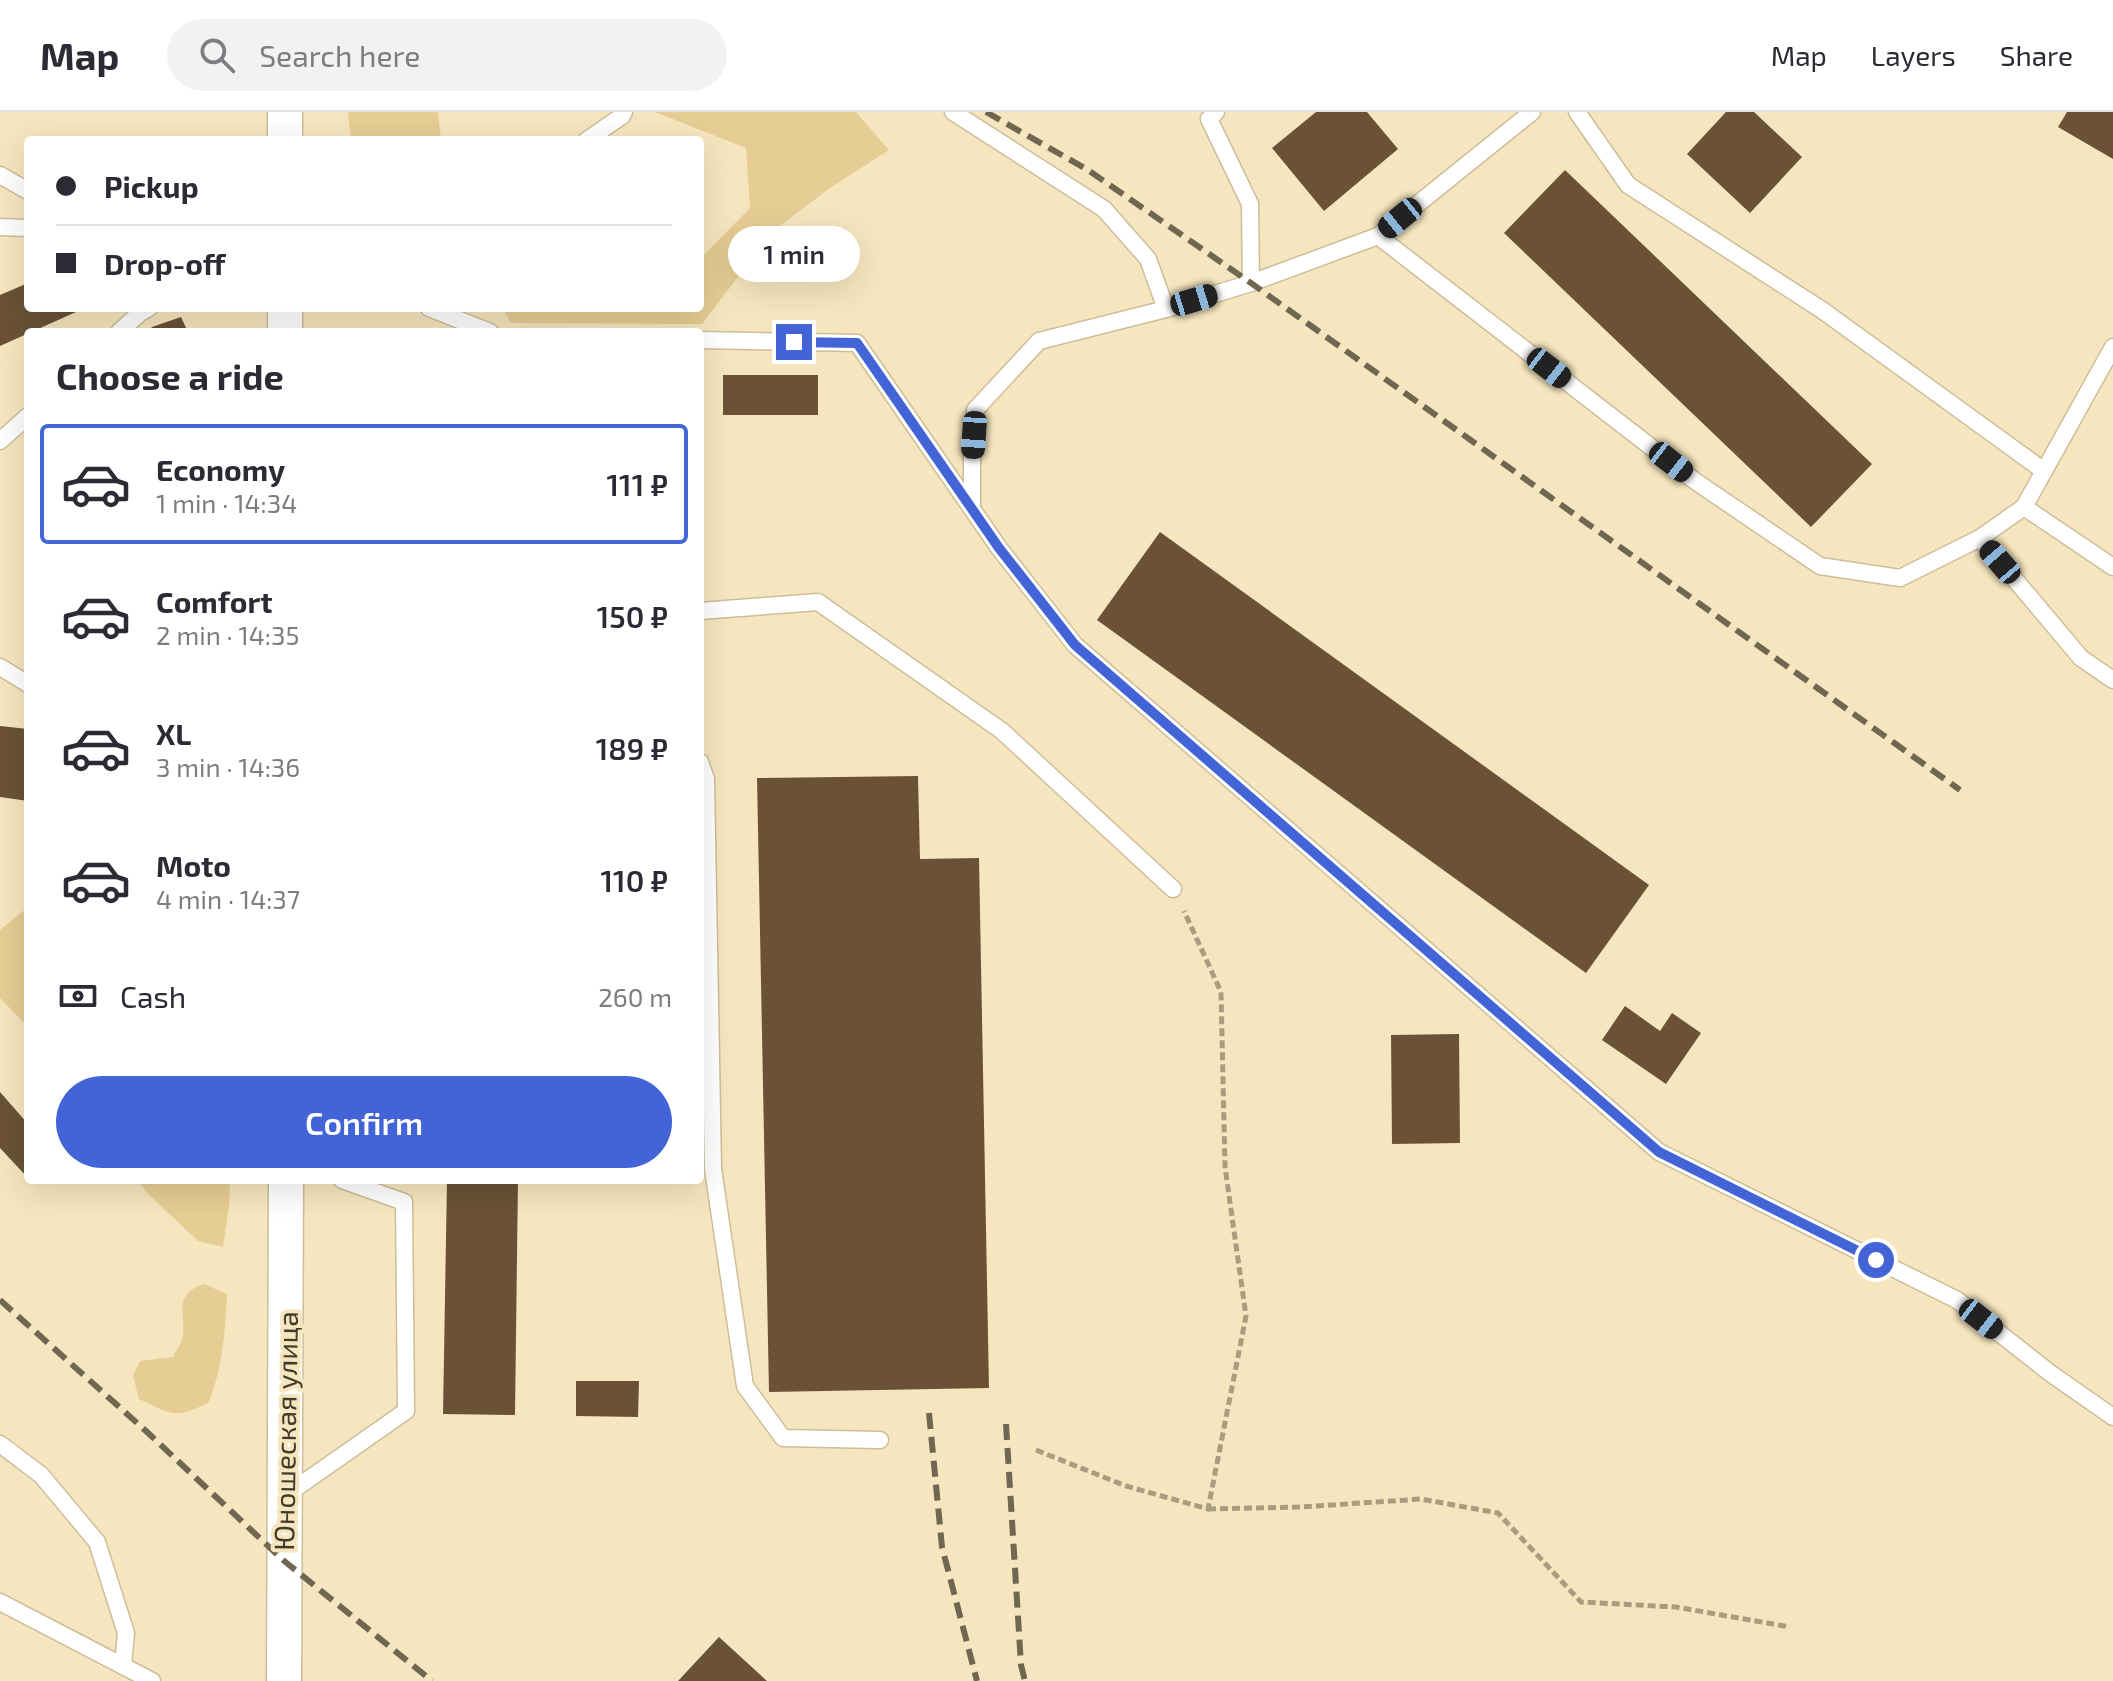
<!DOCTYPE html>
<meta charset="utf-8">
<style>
:root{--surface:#fff;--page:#f2f2f3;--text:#2b2b33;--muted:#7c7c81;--line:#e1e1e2;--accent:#4364d6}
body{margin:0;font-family:"Exo 2",sans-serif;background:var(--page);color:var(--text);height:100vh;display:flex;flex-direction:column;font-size:30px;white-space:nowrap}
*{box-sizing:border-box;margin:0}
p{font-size:26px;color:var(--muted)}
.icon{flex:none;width:44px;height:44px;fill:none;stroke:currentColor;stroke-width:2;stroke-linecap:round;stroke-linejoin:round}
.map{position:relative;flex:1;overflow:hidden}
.drawer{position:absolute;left:24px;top:216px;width:680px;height:856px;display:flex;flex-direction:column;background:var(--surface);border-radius:8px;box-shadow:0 8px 32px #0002}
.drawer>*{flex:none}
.guide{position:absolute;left:24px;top:24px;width:680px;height:176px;border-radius:8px;box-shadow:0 8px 32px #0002;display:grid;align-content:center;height:176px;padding:0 32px;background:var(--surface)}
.end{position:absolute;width:36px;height:36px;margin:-18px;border:10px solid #4364d6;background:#fff;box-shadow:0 0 0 4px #fff}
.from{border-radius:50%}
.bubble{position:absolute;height:56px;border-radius:28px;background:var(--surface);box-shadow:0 8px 32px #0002;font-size:26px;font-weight:600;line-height:56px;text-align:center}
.car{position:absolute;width:24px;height:48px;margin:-24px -12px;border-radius:10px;box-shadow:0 0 6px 2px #0007;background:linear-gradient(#222 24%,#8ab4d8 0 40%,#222 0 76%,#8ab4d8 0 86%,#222 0)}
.guide b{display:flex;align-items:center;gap:28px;height:76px;font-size:30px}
.guide b+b{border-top:2px solid var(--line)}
.guide i{width:20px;height:20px;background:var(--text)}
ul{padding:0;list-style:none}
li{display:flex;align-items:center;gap:24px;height:120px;margin:0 16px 12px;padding:0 16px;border:4px solid transparent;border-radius:8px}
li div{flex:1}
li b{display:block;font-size:30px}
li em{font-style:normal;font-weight:600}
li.current{border-color:var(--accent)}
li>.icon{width:72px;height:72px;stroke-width:1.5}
h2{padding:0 32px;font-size:36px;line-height:96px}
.pay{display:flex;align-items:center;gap:20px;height:88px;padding:0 32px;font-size:30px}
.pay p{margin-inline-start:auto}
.primary-button{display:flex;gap:16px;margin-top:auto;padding:16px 32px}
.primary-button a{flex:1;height:92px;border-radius:48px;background:var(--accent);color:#fff;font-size:32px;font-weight:600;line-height:92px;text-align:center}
header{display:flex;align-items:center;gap:48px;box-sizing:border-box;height:112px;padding:0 40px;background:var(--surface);border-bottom:2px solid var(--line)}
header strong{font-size:38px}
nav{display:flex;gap:44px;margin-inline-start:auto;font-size:28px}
.search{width:560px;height:72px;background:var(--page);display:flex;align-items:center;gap:20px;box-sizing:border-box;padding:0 28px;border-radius:44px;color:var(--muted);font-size:30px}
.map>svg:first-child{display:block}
.green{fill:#e6cd93}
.building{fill:#6b5236}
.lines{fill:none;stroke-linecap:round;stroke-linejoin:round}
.service-casing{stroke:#cdbe98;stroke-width:19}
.minor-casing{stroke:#cdbe98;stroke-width:37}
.path{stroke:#a99d80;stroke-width:5;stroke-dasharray:8 4;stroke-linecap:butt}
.service{stroke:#fff;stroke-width:16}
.minor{stroke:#fff;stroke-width:34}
.rail{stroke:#6f6751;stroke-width:6;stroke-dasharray:16 8;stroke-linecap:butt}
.route{stroke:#4364d6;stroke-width:10}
.labels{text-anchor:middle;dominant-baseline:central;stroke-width:8;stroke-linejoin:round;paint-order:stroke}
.street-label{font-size:28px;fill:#413b2b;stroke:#f6e6bf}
</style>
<header>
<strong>Map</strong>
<div class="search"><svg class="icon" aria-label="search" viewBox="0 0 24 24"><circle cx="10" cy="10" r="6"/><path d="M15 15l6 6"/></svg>Search here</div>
<nav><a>Map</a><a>Layers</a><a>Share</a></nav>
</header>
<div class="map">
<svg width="2113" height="1569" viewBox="0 0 2113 1569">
<rect width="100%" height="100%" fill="#f6e6bf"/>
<g class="green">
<path d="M 348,0 L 438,0 L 441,28 L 351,28 Z"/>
<path d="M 655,0 L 856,0 L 889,38 L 830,76 L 773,119 L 702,212 L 511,211 L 503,196 L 700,196 L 700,147 L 750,96 L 746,36 Z"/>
<path d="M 28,795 L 28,915 L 0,886 L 0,818 Z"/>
<path d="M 137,1068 L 230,1068 L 229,1094 L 223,1135 L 198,1129 L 148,1082 Z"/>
<path d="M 204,1172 L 227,1182 C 225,1221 223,1253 209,1290 C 176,1308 170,1302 139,1287 L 133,1264 L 140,1249 L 173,1245 C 175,1240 180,1234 182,1228 C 189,1204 169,1184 204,1172 Z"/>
</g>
<g class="building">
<path d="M 1316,0 L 1367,0 L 1398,37 L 1324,99 L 1272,36 Z"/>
<path d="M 1726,0 L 1754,0 L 1802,45 L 1750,101 L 1687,42 Z"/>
<path d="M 2067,0 L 2113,0 L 2113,47 L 2058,15 Z"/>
<path d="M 1565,58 L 1872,352 L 1811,415 L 1504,121 Z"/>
<path d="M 28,171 L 28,196 L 85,196 L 0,234 L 0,183 Z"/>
<path d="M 181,205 L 188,220 L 148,220 L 152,215 Z"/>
<rect x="723" y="263" width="95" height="40"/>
<path d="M 1160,420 L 1649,773 L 1586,861 L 1097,508 Z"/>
<path d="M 0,614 L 28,617 L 28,689 L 0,685 Z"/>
<path d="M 918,664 L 920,747 L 979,746 L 989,1276 L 769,1280 L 757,666 Z"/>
<path d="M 1625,894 L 1660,919 L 1672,901 L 1701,921 L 1666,972 L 1602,928 Z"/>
<path d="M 1459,922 L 1460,1031 L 1392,1032 L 1391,923 Z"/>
<path d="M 0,980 L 28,1012 L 28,1066 L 0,1036 Z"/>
<path d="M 447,1068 L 518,1068 L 515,1303 L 443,1302 Z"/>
<path d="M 576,1269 L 639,1269 L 638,1305 L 576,1304 Z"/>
<path d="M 719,1525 L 767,1569 L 678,1569 Z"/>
</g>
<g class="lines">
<g class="service-casing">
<g id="service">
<path d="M 953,0 L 1104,97 L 1148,147 L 1166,197"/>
<path d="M 1216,0 L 1209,7 L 1250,92 L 1251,171"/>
<path d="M 1577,0 L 1628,73 L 1822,198 L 2044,359"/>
<path d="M 587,28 L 622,4 L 624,0"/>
<path d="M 0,63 L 28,79"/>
<path d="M 0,115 L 28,116"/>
<path d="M 1378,124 L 1695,369 L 1820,454 L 1900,466 L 1980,426 L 2024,395 L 2113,235"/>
<path d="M 429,196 L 490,220"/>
<path d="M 119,220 L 140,201 L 149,196"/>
<path d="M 700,228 L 857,231 L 999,436 L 1075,533 L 1659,1040 L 1957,1188 L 2050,1261 L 2113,1305"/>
<path d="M 0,329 L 28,304"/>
<path d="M 2024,395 L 2113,455"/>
<path d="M 972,396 L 972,348 L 975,298 L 1039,229 L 1166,197 L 1251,171 L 1378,124 L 1532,0"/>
<path d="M 1980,426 L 2081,546 L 2113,568"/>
<path d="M 700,499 L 818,490 L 1002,619 L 1173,777"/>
<path d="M 0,555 L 28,572"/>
<path d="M 700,650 L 706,667 L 713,1057 L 745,1274 L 783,1326 L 880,1328"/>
<path d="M 0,1332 L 41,1363 L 97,1430 L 126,1521 L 123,1554"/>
<path d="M 286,1383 L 406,1299 L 404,1090 L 342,1068"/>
<path d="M 0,1490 L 152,1569"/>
</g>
</g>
<g class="minor-casing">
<g id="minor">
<path d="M 285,0 L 285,28"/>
<path d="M 285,196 L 285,220"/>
<path d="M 284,1569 L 286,1068"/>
</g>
</g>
<g class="path">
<path d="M 1036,1338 L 1126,1374 L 1208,1397 L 1246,1204 L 1225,1055 L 1221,880 L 1184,799"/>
<path d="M 1208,1397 L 1301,1395 L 1421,1387 L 1498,1401 L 1581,1490 L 1676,1495 L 1790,1515"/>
</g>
<use href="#service" class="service"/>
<use href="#minor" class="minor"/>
<g class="rail">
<path d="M 986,0 L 1088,58 L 1251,171 L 1960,678"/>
<path d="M 0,1188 L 146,1319 L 283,1448 L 432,1569"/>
<path d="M 929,1301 L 942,1435 L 977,1569"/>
<path d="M 1006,1312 L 1021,1553 L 1025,1569"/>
</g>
</g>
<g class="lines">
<path class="route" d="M 794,230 L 857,231 L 999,436 L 1075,533 L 1659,1040 L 1876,1148"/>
</g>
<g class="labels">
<g class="street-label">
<text transform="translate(285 1319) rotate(-89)">Юношеская улица</text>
</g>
</g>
</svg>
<i class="end from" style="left:1876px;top:1148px"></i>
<i class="end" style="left:794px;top:230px"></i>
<div class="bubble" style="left:728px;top:114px;width:132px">1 min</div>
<i class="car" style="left:1400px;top:106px;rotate:231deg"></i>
<i class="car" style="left:1194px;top:188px;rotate:73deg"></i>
<i class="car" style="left:1549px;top:256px;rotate:128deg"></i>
<i class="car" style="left:974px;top:323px;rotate:184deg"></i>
<i class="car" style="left:1671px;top:350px;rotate:128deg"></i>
<i class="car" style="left:2000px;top:450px;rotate:319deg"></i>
<i class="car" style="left:1981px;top:1207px;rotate:128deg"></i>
<div class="guide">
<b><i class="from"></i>Pickup</b>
<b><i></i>Drop-off</b>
</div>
<section class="drawer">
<h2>Choose a ride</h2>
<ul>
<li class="current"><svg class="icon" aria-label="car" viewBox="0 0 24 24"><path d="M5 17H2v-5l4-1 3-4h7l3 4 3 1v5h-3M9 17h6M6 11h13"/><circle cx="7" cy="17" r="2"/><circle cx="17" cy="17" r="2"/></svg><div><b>Economy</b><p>1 min · 14:34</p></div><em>111 ₽</em></li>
<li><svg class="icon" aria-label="car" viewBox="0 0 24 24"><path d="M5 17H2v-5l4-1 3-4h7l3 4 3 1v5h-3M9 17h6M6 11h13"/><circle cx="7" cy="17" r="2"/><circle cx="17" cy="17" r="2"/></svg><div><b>Comfort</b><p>2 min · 14:35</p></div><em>150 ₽</em></li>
<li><svg class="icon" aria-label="car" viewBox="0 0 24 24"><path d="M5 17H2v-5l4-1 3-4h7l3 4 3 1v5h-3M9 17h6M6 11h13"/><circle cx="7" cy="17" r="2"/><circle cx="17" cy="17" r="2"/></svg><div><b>XL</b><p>3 min · 14:36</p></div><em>189 ₽</em></li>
<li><svg class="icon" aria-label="car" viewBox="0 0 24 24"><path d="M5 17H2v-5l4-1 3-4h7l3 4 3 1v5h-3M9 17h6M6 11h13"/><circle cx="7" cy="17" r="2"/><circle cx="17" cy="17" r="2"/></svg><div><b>Moto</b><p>4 min · 14:37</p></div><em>110 ₽</em></li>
</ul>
<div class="pay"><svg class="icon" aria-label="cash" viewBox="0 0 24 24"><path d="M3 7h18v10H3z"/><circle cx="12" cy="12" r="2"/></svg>Cash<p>260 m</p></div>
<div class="primary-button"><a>Confirm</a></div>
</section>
</div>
